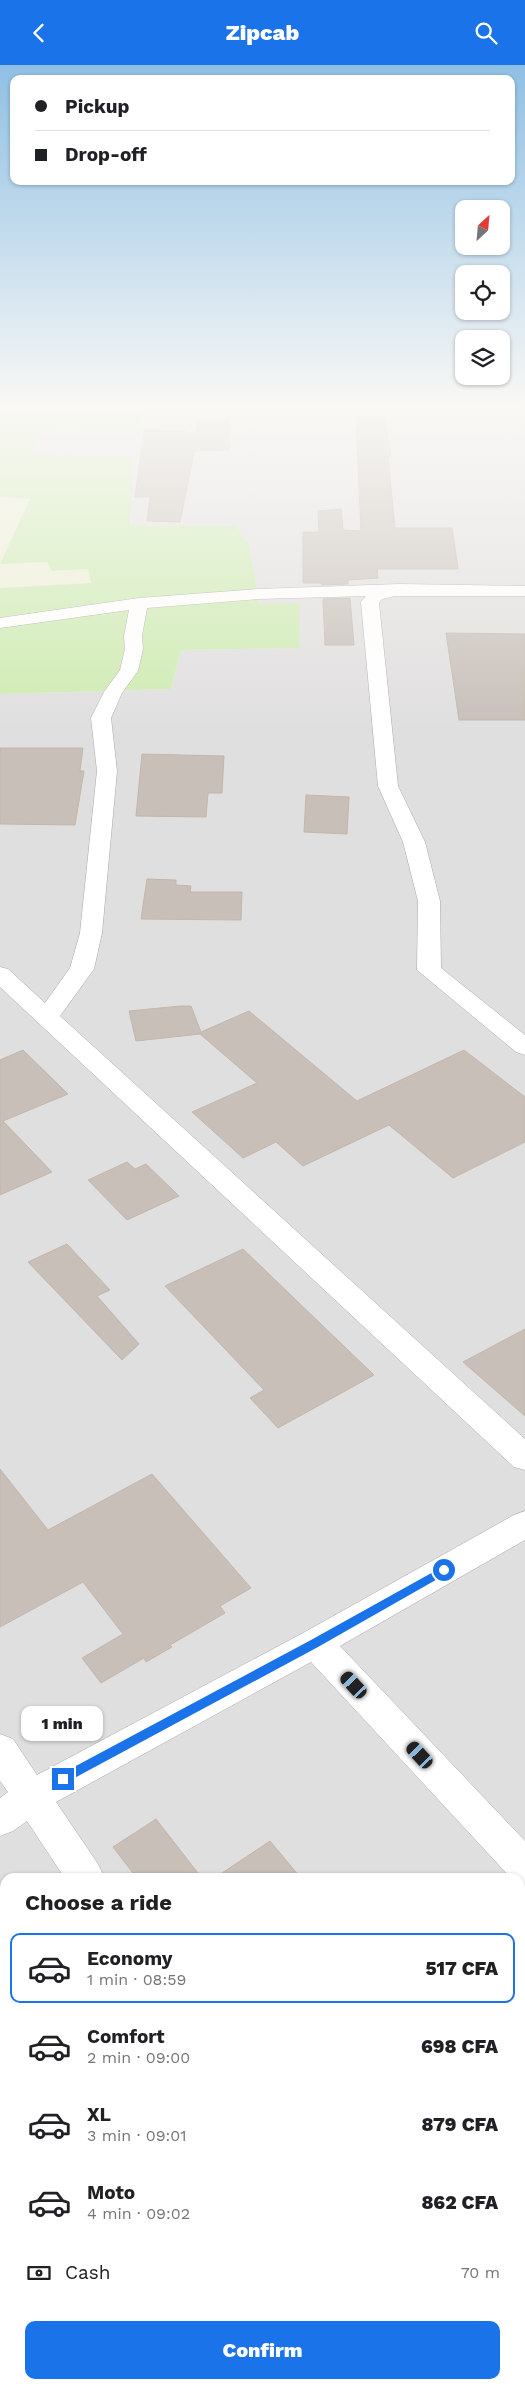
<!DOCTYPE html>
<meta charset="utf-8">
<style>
:root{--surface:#fff;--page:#f6f6f6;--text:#202124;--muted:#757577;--line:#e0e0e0;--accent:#1a73e8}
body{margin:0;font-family:"Work Sans",sans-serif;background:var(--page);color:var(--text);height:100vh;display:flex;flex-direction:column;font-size:19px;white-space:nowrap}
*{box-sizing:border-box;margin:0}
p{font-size:16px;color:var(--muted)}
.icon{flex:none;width:28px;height:28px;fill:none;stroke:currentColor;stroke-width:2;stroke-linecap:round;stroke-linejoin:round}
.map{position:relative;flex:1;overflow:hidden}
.details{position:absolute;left:0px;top:1808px;width:525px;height:516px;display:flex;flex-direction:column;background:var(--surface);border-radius:15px 15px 0 0;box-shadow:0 1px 4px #0004}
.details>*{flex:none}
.guide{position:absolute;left:10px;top:10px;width:505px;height:110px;border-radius:10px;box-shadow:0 1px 4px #0004;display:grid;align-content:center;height:110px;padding:0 25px;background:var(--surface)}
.needle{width:32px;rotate:26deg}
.fabs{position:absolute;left:455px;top:135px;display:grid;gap:10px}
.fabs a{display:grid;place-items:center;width:55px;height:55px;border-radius:10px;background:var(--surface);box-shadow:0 1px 4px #0004;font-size:25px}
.end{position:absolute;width:22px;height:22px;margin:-11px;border:6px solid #1a73e8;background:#fff;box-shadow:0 0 0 2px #fff}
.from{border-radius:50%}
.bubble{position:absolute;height:35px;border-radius:10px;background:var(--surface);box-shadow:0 1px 4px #0004;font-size:16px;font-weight:800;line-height:35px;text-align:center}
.car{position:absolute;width:15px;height:30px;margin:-15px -8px;border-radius:6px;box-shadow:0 0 4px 1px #0007;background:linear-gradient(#222 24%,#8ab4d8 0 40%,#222 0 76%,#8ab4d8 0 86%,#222 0)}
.guide b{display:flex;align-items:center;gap:18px;height:48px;font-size:19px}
.guide b+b{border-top:1px solid var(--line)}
.guide i{width:12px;height:12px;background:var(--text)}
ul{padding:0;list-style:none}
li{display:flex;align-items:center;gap:15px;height:70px;margin:0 10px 8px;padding:0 15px;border:2px solid transparent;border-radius:10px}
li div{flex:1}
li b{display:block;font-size:19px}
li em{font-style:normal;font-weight:800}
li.active{border-color:var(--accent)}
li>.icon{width:45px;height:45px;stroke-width:1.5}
h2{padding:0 25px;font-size:22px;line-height:60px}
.pay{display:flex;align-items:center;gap:12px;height:55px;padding:0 25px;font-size:19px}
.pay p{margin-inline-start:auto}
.action{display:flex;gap:10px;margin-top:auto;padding:10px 25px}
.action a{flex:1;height:58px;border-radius:10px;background:var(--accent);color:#fff;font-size:20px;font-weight:800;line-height:58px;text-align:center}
header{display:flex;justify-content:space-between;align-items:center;height:65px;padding:0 25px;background:var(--accent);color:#fff;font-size:22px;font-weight:800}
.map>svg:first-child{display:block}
.residential{fill:#e0dfdf;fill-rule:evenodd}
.farmland{fill:#eef0d5}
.grass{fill:#cdebb0}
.building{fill:#c7bfb8;stroke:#c4b6ab}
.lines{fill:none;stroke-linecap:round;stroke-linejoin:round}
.minor-casing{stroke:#a9a9a9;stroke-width:1}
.minor{fill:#fff;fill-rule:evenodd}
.route{fill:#1a73e8}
</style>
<header><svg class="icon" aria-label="back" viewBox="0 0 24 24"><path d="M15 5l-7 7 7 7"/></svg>Zipcab<svg class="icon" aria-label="search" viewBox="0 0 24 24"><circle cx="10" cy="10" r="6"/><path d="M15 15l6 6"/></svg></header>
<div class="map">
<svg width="525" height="2323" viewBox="0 0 525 2323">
<rect width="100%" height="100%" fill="#f2efe9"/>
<path class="residential" d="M 53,341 L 525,341 L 525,2323 L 0,2323 L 0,629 L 171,624 L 181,585 L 299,583 L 260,539 L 249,479 L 236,461 L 130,460 L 134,392 L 32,391 L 43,362 L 141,363 L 143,344 ZM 5,1812 L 520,1812 L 520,2319 L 5,2319 Z"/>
<g class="farmland">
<path d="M 0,432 L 30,434 L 0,498 Z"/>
<path d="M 48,497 L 52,506 L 89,504 L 91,518 L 0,523 L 0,499 Z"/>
</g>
<path class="grass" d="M 0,341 L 144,343 L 141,363 L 43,362 L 32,390 L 134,392 L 130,460 L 236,461 L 249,479 L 260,539 L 300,538 L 299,583 L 181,585 L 171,624 L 0,629 L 0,523 L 91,518 L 88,504 L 52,506 L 47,497 L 0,499 L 30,434 L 0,432 Z"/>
<g class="building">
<path d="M 356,352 L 384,352 L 391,392 L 388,392 L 395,463 L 452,463 L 458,504 L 377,504 L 378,513 L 348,515 L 348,519 L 322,520 L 322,518 L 303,518 L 303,467 L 319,467 L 318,446 L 341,444 L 343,465 L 361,466 Z"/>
<path d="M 197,355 L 229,355 L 229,385 L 195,386 L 196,378 L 180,457 L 147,456 L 150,432 L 135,432 L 144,365 L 182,366 L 196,369 Z"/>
<path d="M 350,533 L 354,580 L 325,580 L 323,534 Z"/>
<path d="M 446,568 L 525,569 L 525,655 L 459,655 Z"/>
<path d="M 0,683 L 83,683 L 80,706 L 84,706 L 75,760 L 0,759 Z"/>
<path d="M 142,689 L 224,691 L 222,728 L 208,728 L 206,752 L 136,751 Z"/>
<path d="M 306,730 L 349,732 L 347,769 L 304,767 Z"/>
<path d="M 147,814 L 176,815 L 176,820 L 191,821 L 190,827 L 242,827 L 241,855 L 141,854 Z"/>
<path d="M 181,941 L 191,941 L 201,967 L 249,946 L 357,1036 L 464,985 L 525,1032 L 525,1077 L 453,1113 L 389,1060 L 303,1101 L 276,1077 L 243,1093 L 192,1047 L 257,1018 L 200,969 L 136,976 L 129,946 Z"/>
<path d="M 23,985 L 68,1029 L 3,1056 L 52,1107 L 0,1130 L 0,995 Z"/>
<path d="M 127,1097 L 135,1104 L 146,1099 L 179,1131 L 127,1155 L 88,1115 Z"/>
<path d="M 67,1179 L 110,1225 L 97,1231 L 139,1279 L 122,1295 L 28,1197 Z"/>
<path d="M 243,1184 L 374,1310 L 278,1363 L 250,1333 L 264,1325 L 165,1221 Z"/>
<path d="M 525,1264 L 525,1351 L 463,1297 Z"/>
<path d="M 0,1404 L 48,1465 L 152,1409 L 251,1523 L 220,1541 L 225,1548 L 170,1580 L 172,1582 L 146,1597 L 144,1593 L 101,1618 L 82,1593 L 123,1569 L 83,1517 L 0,1562 Z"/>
<path d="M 156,1754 L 201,1812 L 136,1812 L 113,1782 Z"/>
<path d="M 270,1776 L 300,1812 L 216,1812 Z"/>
</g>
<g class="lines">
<g class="minor-casing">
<g id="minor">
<path d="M 400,519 L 525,521 L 525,531 L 395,531 L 382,534 L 379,538 L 398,721 L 425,777 L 440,836 L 441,903 L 525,970 L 525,990 L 516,987 L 417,905 L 418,836 L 403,777 L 378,721 L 361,537 L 366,531 L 258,534 L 147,543 L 142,571 L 143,584 L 138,606 L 122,628 L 111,653 L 117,706 L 102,868 L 94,904 L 60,951 L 525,1374 L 525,1405 L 514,1402 L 0,922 L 0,902 L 8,904 L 45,938 L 70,903 L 80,868 L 97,706 L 91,653 L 104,627 L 120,605 L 125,584 L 124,571 L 129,545 L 0,563 L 0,553 L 139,533 L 258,524 Z"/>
<path d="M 525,1446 L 525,1475 L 340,1581 L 525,1776 L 525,1820 L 520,1818 L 520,1812 L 510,1812 L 311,1597 L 56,1737 L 98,1799 L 104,1812 L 64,1812 L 27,1756 L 13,1766 L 0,1771 L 0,1733 L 8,1727 L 0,1716 L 0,1669 L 13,1674 L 37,1710 L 303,1568 L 514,1450 Z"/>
<path d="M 408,2319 L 455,2319 L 457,2323 L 410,2323 Z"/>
</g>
</g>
<use href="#minor" class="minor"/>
</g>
<linearGradient id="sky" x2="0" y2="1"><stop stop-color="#8fc0e4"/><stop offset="0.51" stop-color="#f9f8f5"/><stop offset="1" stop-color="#f9f8f5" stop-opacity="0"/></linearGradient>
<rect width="525" height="667" fill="url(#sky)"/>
<path class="route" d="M 444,1501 L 449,1505 L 448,1508 L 318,1582 L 67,1717 L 59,1717 L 59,1710 L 311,1575 Z"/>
</svg>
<div class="fabs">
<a><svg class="needle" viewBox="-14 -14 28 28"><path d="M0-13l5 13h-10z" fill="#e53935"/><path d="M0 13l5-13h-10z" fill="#757577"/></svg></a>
<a><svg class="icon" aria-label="locate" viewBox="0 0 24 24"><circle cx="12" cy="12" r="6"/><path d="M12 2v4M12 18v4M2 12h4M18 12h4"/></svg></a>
<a><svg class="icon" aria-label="layers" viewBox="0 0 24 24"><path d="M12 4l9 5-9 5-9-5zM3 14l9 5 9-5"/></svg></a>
</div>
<i class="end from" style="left:444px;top:1505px"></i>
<i class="end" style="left:63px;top:1714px"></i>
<div class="bubble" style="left:21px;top:1641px;width:82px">1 min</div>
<i class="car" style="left:354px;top:1620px;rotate:317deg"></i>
<i class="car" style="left:420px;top:1690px;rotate:317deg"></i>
<div class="guide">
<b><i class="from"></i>Pickup</b>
<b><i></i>Drop-off</b>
</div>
<section class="details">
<h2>Choose a ride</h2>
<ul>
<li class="active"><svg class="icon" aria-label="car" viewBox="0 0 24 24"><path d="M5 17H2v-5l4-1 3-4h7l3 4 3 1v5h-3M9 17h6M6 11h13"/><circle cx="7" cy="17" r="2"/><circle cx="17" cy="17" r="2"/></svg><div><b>Economy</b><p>1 min · 08:59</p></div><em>517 CFA</em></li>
<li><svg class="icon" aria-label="car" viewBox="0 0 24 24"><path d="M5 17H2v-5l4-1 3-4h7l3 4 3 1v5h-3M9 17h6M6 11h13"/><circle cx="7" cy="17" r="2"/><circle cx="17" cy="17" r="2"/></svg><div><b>Comfort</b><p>2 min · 09:00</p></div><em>698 CFA</em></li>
<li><svg class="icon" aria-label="car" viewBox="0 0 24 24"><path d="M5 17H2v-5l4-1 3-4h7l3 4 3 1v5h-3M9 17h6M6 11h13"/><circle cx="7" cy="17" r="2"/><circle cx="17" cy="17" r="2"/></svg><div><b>XL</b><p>3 min · 09:01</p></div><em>879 CFA</em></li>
<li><svg class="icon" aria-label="car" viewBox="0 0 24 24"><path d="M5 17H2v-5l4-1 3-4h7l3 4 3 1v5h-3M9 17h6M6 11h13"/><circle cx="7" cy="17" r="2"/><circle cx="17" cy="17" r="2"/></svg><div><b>Moto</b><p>4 min · 09:02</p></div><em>862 CFA</em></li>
</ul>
<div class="pay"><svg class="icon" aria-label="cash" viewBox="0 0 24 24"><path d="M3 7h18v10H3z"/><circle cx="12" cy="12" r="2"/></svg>Cash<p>70 m</p></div>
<div class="action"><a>Confirm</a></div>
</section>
</div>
